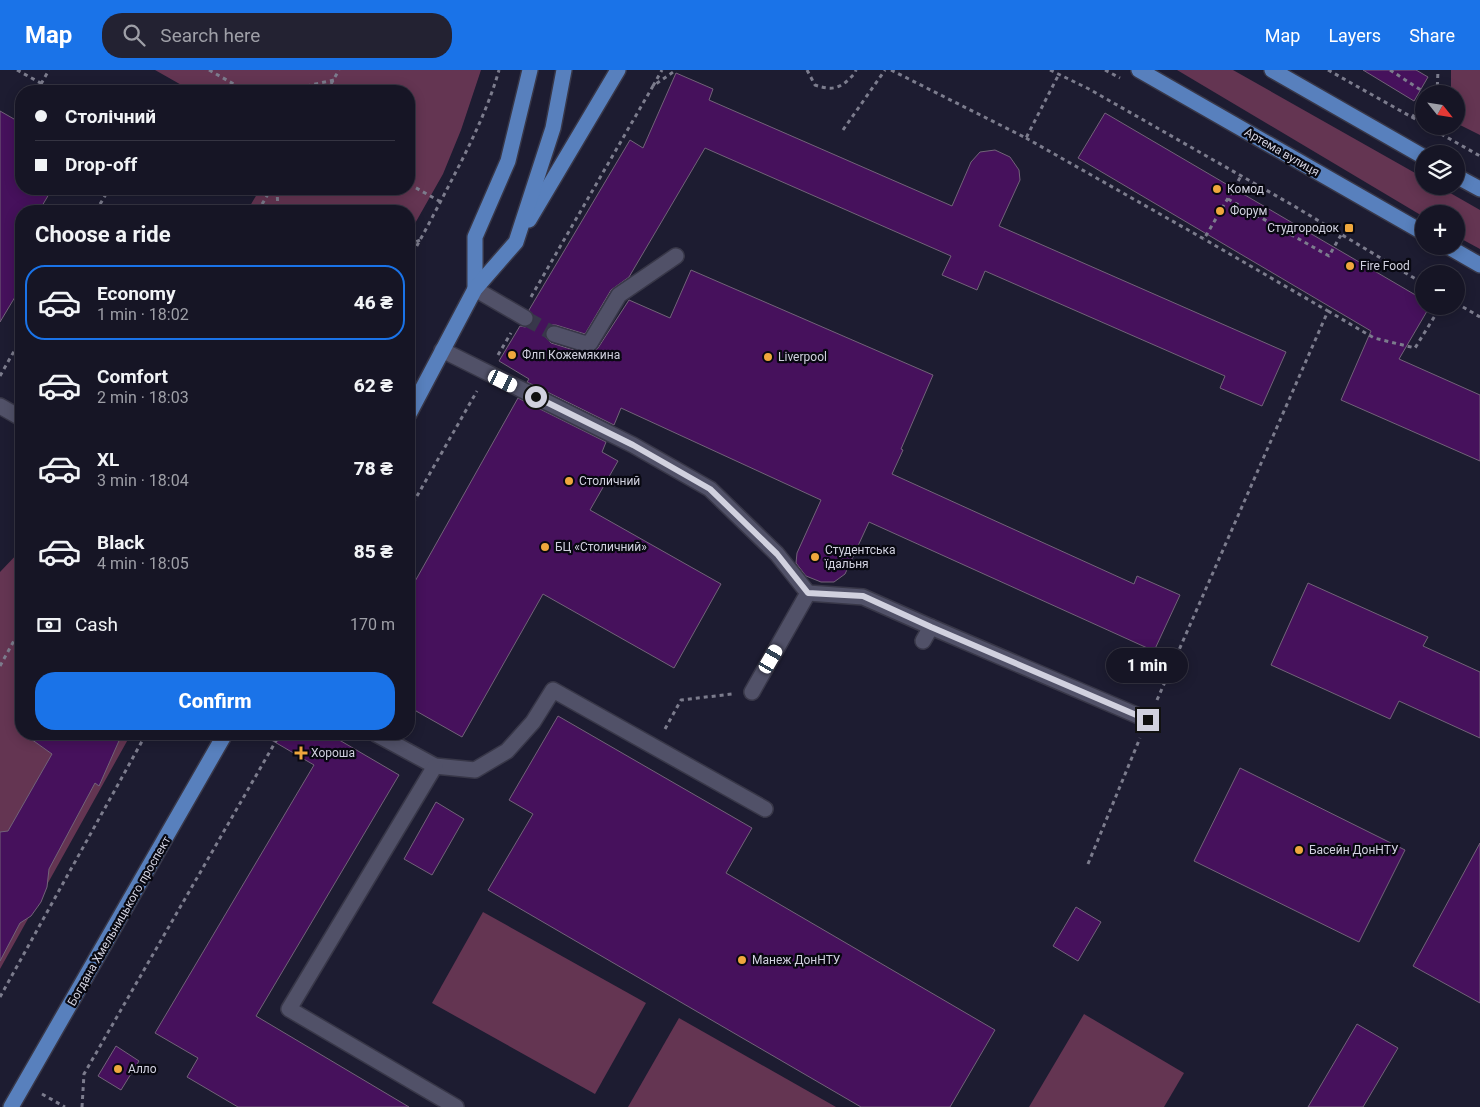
<!DOCTYPE html>
<meta charset="utf-8">
<style>
:root{--surface:#161525;--page:#232232;--text:#f1f3f6;--muted:#9e9fa7;--line:#353442;--accent:#1a73e8}
body{margin:0;font-family:Roboto,sans-serif;background:var(--page);color:var(--text);height:100vh;display:flex;flex-direction:column;font-size:19px;white-space:nowrap}
*{box-sizing:border-box;margin:0}
p{font-size:16px;color:var(--muted)}
.icon{flex:none;width:28px;height:28px;fill:none;stroke:currentColor;stroke-width:2;stroke-linecap:round;stroke-linejoin:round}
.map{position:relative;flex:1;overflow:hidden}
.sheet{position:absolute;left:15px;top:135px;width:400px;height:535px;display:flex;flex-direction:column;background:var(--surface);border-radius:20px;box-shadow:0 2px 12px #0003,0 0 0 1px var(--line)}
.sheet>*{flex:none}
.hud{position:absolute;left:15px;top:15px;width:400px;height:110px;border-radius:20px;box-shadow:0 2px 12px #0003,0 0 0 1px var(--line);display:grid;align-content:center;height:110px;padding:0 20px;background:var(--surface)}
.needle{width:32px;rotate:120deg}
.controls{position:absolute;left:1415px;top:15px;display:grid;gap:10px}
.controls a{display:grid;place-items:center;width:50px;height:50px;border-radius:50%;background:var(--surface);box-shadow:0 2px 12px #0003,0 0 0 1px var(--line);font-size:25px}
.end{position:absolute;width:22px;height:22px;margin:-11px;border:6px solid #d1d1df;background:#111;box-shadow:0 0 0 2px #111}
.from{border-radius:50%}
.bubble{position:absolute;height:35px;border-radius:18px;background:var(--surface);box-shadow:0 2px 12px #0003,0 0 0 1px var(--line);font-size:16px;font-weight:800;line-height:35px;text-align:center}
.car{position:absolute;width:15px;height:30px;margin:-15px -8px;border-radius:6px;box-shadow:0 0 4px 1px #0007;background:linear-gradient(#fff 24%,#345 0 40%,#fff 0 76%,#345 0 86%,#fff 0)}
.hud b{display:flex;align-items:center;gap:18px;height:48px;font-size:19px}
.hud b+b{border-top:1px solid var(--line)}
.hud i{width:12px;height:12px;background:var(--text)}
ul{padding:0;list-style:none}
li{display:flex;align-items:center;gap:15px;height:75px;margin:0 10px 8px;padding:0 10px;border:2px solid transparent;border-radius:20px}
li div{flex:1}
li b{display:block;font-size:19px}
li em{font-style:normal;font-weight:800}
li.active{border-color:var(--accent)}
li>.icon{width:45px;height:45px;stroke-width:1.5}
h2{padding:0 20px;font-size:22px;line-height:60px}
.pay{display:flex;align-items:center;gap:12px;height:55px;padding:0 20px;font-size:19px}
.pay p{margin-inline-start:auto}
.action{display:flex;gap:10px;margin-top:auto;padding:10px 20px}
.action a{flex:1;height:58px;border-radius:20px;background:var(--accent);color:#fff;font-size:20px;font-weight:800;line-height:58px;text-align:center}
header{display:flex;align-items:center;gap:30px;box-sizing:border-box;height:70px;padding:0 25px;background:var(--accent);color:#fff}
header strong{font-size:24px}
nav{display:flex;gap:28px;margin-inline-start:auto;font-size:18px}
.search{width:350px;height:45px;background:var(--page);display:flex;align-items:center;gap:12px;box-sizing:border-box;padding:0 18px;border-radius:20px;color:var(--muted);font-size:19px}
.map>svg:first-child{display:block}
.green{fill:#643552}
.building{fill:#46115c;stroke:#726379}
.lines{fill:none;stroke-linecap:round;stroke-linejoin:round}
.minor-tunnel{stroke:#38374b;stroke-width:15;stroke-dasharray:15 8;stroke-linecap:butt}
.minor-casing{stroke:#383748;stroke-width:18}
.major-casing{stroke:#383748;stroke-width:18}
.path{stroke:#7c7c8d;stroke-width:3;stroke-dasharray:4 4;stroke-linecap:butt}
.minor{stroke:#515168;stroke-width:15}
.major{stroke:#5880bd;stroke-width:15}
.route{stroke:#d1d1df;stroke-width:6}
.poi-dot{fill:#efa73d;stroke:#080811;stroke-width:2}
.labels{text-anchor:middle;dominant-baseline:central;stroke-width:4.5;stroke-linejoin:round;paint-order:stroke}
.street-label{font-size:12px;fill:#d1d1df;stroke:#080811}
.poi-label{font-size:12px;fill:#d1d1df;stroke:#080811;text-anchor:start}
</style>
<header>
<strong>Map</strong>
<div class="search"><svg class="icon" aria-label="search" viewBox="0 0 24 24"><circle cx="10" cy="10" r="6"/><path d="M15 15l6 6"/></svg>Search here</div>
<nav><a>Map</a><a>Layers</a><a>Share</a></nav>
</header>
<div class="map">
<svg width="1480" height="1037" viewBox="0 0 1480 1037">
<rect width="100%" height="100%" fill="#1d1c31"/>
<g class="green">
<path d="M 155,0 L 481,0 L 461,60 L 443,104 L 409,164 L 409,141 L 247,141 L 260,119 L 409,119 L 409,21 L 192,21 Z"/>
<path d="M 1177,0 L 1233,0 L 1424,108 L 1424,116 L 1438,116 L 1480,140 L 1480,179 L 1456,166 L 1456,144 L 1424,144 L 1424,147 Z"/>
<path d="M 1451,0 L 1480,0 L 1480,65 L 1456,53 L 1456,24 L 1451,24 Z"/>
<path d="M 21,480 L 21,664 L 131,664 L 0,899 L 0,502 Z"/>
<path d="M 483,842 L 646,933 L 595,1024 L 432,933 Z"/>
<path d="M 1084,944 L 1184,1003 L 1164,1037 L 1029,1037 Z"/>
<path d="M 679,948 L 836,1037 L 628,1037 Z"/>
</g>
<g class="building">
<path d="M 1363,0 L 1416,0 L 1428,7 L 1414,31 Z"/>
<path d="M 676,3 L 713,19 L 709,30 L 952,136 L 971,92 L 980,82 L 995,80 L 1010,87 L 1019,100 L 1020,110 L 999,156 L 1286,282 L 1262,336 L 1220,318 L 1225,306 L 985,201 L 977,220 L 942,205 L 951,186 L 705,78 L 629,207 L 611,220 L 585,264 L 556,255 L 551,255 L 545,261 L 545,267 L 551,273 L 580,282 L 594,281 L 598,278 L 629,230 L 670,248 L 691,200 L 933,305 L 901,379 L 903,380 L 892,404 L 1134,514 L 1137,506 L 1180,525 L 1154,581 L 869,452 L 845,504 L 834,512 L 821,512 L 806,506 L 796,493 L 797,483 L 821,430 L 621,338 L 614,355 L 527,312 L 529,309 L 499,291 L 520,256 L 525,257 L 533,253 L 534,248 L 529,240 L 630,70 L 643,78 Z"/>
<path d="M 0,41 L 21,53 L 21,119 L 52,119 L 39,141 L 21,141 L 21,173 L 16,182 L 21,195 L 21,217 L 0,252 Z"/>
<path d="M 1105,43 L 1424,230 L 1424,236 L 1430,236 L 1399,289 L 1480,325 L 1480,391 L 1341,330 L 1371,261 L 1078,88 Z"/>
<path d="M 518,328 L 606,372 L 602,382 L 618,391 L 590,440 L 721,514 L 674,598 L 543,524 L 462,667 L 409,637 L 409,522 Z"/>
<path d="M 1308,513 L 1428,567 L 1423,576 L 1480,602 L 1480,668 L 1399,631 L 1390,649 L 1271,595 Z"/>
<path d="M 558,646 L 752,758 L 726,803 L 995,960 L 950,1037 L 861,1037 L 488,820 L 533,744 L 509,730 Z"/>
<path d="M 24,664 L 122,664 L 99,716 L 95,713 L 49,799 L 47,817 L 41,832 L 31,846 L 20,853 L 0,891 L 0,762 L 8,761 L 52,684 Z"/>
<path d="M 261,664 L 329,664 L 399,705 L 256,946 L 409,1037 L 238,1037 L 187,1007 L 198,988 L 155,963 L 314,695 Z"/>
<path d="M 1240,698 L 1405,780 L 1359,872 L 1194,791 Z"/>
<path d="M 436,732 L 464,749 L 432,805 L 404,789 Z"/>
<path d="M 1480,773 L 1480,933 L 1413,896 Z"/>
<path d="M 1076,837 L 1101,852 L 1078,891 L 1053,876 Z"/>
<path d="M 1357,954 L 1398,978 L 1363,1037 L 1308,1037 Z"/>
<path d="M 116,976 L 139,991 L 121,1020 L 98,1006 Z"/>
</g>
<g class="lines">
<path class="minor-tunnel" d="M 525,248 L 554,264"/>
<g class="minor-casing">
<g id="minor">
<path d="M 475,219 L 525,248"/>
<path d="M 554,264 L 583,273 L 590,273 L 619,225 L 676,186"/>
<path d="M 442,280 L 633,375 L 710,419 L 777,484 L 808,523 L 863,527 L 931,557 L 1148,650"/>
<path d="M 0,336 L 21,348"/>
<path d="M 923,571 L 931,557"/>
<path d="M 752,622 L 808,523"/>
<path d="M 376,664 L 435,696 L 475,700 L 507,681 L 533,652 L 553,620 L 765,739"/>
<path d="M 435,696 L 289,939 L 456,1037"/>
</g>
</g>
<g class="major-casing">
<g id="major">
<path d="M 1139,0 L 1424,163"/>
<path d="M 1272,0 L 1424,87"/>
<path d="M 1456,106 L 1480,119"/>
<path d="M 529,150 L 618,0"/>
<path d="M 1447,176 L 1480,195"/>
<path d="M 475,219 L 475,167 L 508,91 L 530,0"/>
<path d="M 409,344 L 475,219 L 516,172 L 553,58 L 564,0"/>
<path d="M 11,1037 L 225,664"/>
</g>
</g>
<g class="path">
<path d="M 17,0 L 55,21"/>
<path d="M 209,0 L 246,21"/>
<path d="M 807,0 L 815,15 C 835,22 842,17 855,3 L 856,0"/>
<path d="M 891,0 L 1026,68 L 1059,4"/>
<path d="M 1050,0 L 1089,19 L 1294,136 L 1424,214"/>
<path d="M 1105,0 L 1120,8"/>
<path d="M 1328,0 L 1424,54"/>
<path d="M 1390,0 L 1427,24"/>
<path d="M 41,14 L 49,0"/>
<path d="M 653,16 L 662,0"/>
<path d="M 283,21 L 334,10"/>
<path d="M 327,21 L 339,0"/>
<path d="M 1437,24 L 1438,0"/>
<path d="M 1412,48 L 1424,29"/>
<path d="M 1427,56 L 1480,86"/>
<path d="M 843,60 L 885,0"/>
<path d="M 1026,68 L 1204,169 L 1241,106"/>
<path d="M 409,114 L 441,132"/>
<path d="M 277,119 L 278,141"/>
<path d="M 1228,129 L 1329,186 L 1341,165"/>
<path d="M 96,141 L 109,119"/>
<path d="M 258,141 L 271,119"/>
<path d="M 409,175 L 420,170"/>
<path d="M 409,190 C 427,158 444,125 461,92 C 476,62 490,32 499,0"/>
<path d="M 531,227 L 653,16 L 676,0"/>
<path d="M 1456,233 L 1480,247"/>
<path d="M 1328,241 L 1374,268 L 1415,278 L 1441,236"/>
<path d="M 498,285 L 511,263"/>
<path d="M 0,306 L 21,269"/>
<path d="M 409,440 L 477,321"/>
<path d="M 0,596 L 21,558"/>
<path d="M 1157,630 L 1328,241 L 1204,169"/>
<path d="M 665,659 L 681,630 L 732,624"/>
<path d="M 1088,794 L 1140,668"/>
<path d="M 0,927 L 146,664"/>
<path d="M 42,1024 L 65,1037"/>
<path d="M 82,1037 L 84,1004 L 280,664"/>
</g>
<use href="#minor" class="minor"/>
<use href="#major" class="major"/>
</g>
<g class="lines">
<path class="route" d="M 536,327 L 633,375 L 710,419 L 777,484 L 808,523 L 863,526 L 931,557 L 1148,650"/>
</g>
<g class="poi-dot">
<circle cx="1217" cy="119" r="5"/>
<circle cx="1220" cy="141" r="5"/>
<rect x="1344" y="153" width="10" height="10" rx="2.5"/>
<circle cx="1350" cy="196" r="5"/>
<circle cx="512" cy="285" r="5"/>
<circle cx="768" cy="287" r="5"/>
<circle cx="569" cy="411" r="5"/>
<circle cx="545" cy="477" r="5"/>
<circle cx="815" cy="487" r="5"/>
<path d="M298.5 675.5h5v5h5v5h-5v5h-5v-5h-5v-5h5z"/>
<circle cx="1299" cy="780" r="5"/>
<circle cx="742" cy="890" r="5"/>
<circle cx="118" cy="999" r="5"/>
</g>
<g class="labels">
<g class="street-label">
<text transform="translate(1282 82) rotate(30)">Артема вулиця</text>
<text transform="translate(119 851) rotate(-60)">Богдана Хмельницького проспект</text>
</g>
<g class="poi-label">
<text x="1227" y="119">Комод</text>
<text x="1230" y="141">Форум</text>
<text x="1339" y="158" text-anchor="end">Студгородок</text>
<text x="1360" y="196">Fire Food</text>
<text x="522" y="285">Флп Кожемякина</text>
<text x="778" y="287">Liverpool</text>
<text x="579" y="411">Столичний</text>
<text x="555" y="477">БЦ «Столичний»</text>
<text x="825" y="480">Студентська<tspan x="825" dy="14">їдальня</tspan></text>
<text x="311" y="683">Хороша</text>
<text x="1309" y="780">Басейн ДонНТУ</text>
<text x="752" y="890">Манеж ДонНТУ</text>
<text x="128" y="999">Алло</text>
</g>
</g>
</svg>
<div class="controls">
<a><svg class="needle" viewBox="-14 -14 28 28"><path d="M0-13l5 13h-10z" fill="#e53935"/><path d="M0 13l5-13h-10z" fill="#9e9fa7"/></svg></a>
<a><svg class="icon" aria-label="layers" viewBox="0 0 24 24"><path d="M12 4l9 5-9 5-9-5zM3 14l9 5 9-5"/></svg></a>
<a>+</a>
<a>−</a>
</div>
<i class="end from" style="left:536px;top:327px"></i>
<i class="end" style="left:1148px;top:650px"></i>
<div class="bubble" style="left:1106px;top:578px;width:82px">1 min</div>
<i class="car" style="left:503px;top:311px;rotate:116deg"></i>
<i class="car" style="left:771px;top:589px;rotate:30deg"></i>
<div class="hud">
<b><i class="from"></i>Столічний</b>
<b><i></i>Drop-off</b>
</div>
<section class="sheet">
<h2>Choose a ride</h2>
<ul>
<li class="active"><svg class="icon" aria-label="car" viewBox="0 0 24 24"><path d="M5 17H2v-5l4-1 3-4h7l3 4 3 1v5h-3M9 17h6M6 11h13"/><circle cx="7" cy="17" r="2"/><circle cx="17" cy="17" r="2"/></svg><div><b>Economy</b><p>1 min · 18:02</p></div><em>46 ₴</em></li>
<li><svg class="icon" aria-label="car" viewBox="0 0 24 24"><path d="M5 17H2v-5l4-1 3-4h7l3 4 3 1v5h-3M9 17h6M6 11h13"/><circle cx="7" cy="17" r="2"/><circle cx="17" cy="17" r="2"/></svg><div><b>Comfort</b><p>2 min · 18:03</p></div><em>62 ₴</em></li>
<li><svg class="icon" aria-label="car" viewBox="0 0 24 24"><path d="M5 17H2v-5l4-1 3-4h7l3 4 3 1v5h-3M9 17h6M6 11h13"/><circle cx="7" cy="17" r="2"/><circle cx="17" cy="17" r="2"/></svg><div><b>XL</b><p>3 min · 18:04</p></div><em>78 ₴</em></li>
<li><svg class="icon" aria-label="car" viewBox="0 0 24 24"><path d="M5 17H2v-5l4-1 3-4h7l3 4 3 1v5h-3M9 17h6M6 11h13"/><circle cx="7" cy="17" r="2"/><circle cx="17" cy="17" r="2"/></svg><div><b>Black</b><p>4 min · 18:05</p></div><em>85 ₴</em></li>
</ul>
<div class="pay"><svg class="icon" aria-label="cash" viewBox="0 0 24 24"><path d="M3 7h18v10H3z"/><circle cx="12" cy="12" r="2"/></svg>Cash<p>170 m</p></div>
<div class="action"><a>Confirm</a></div>
</section>
</div>
